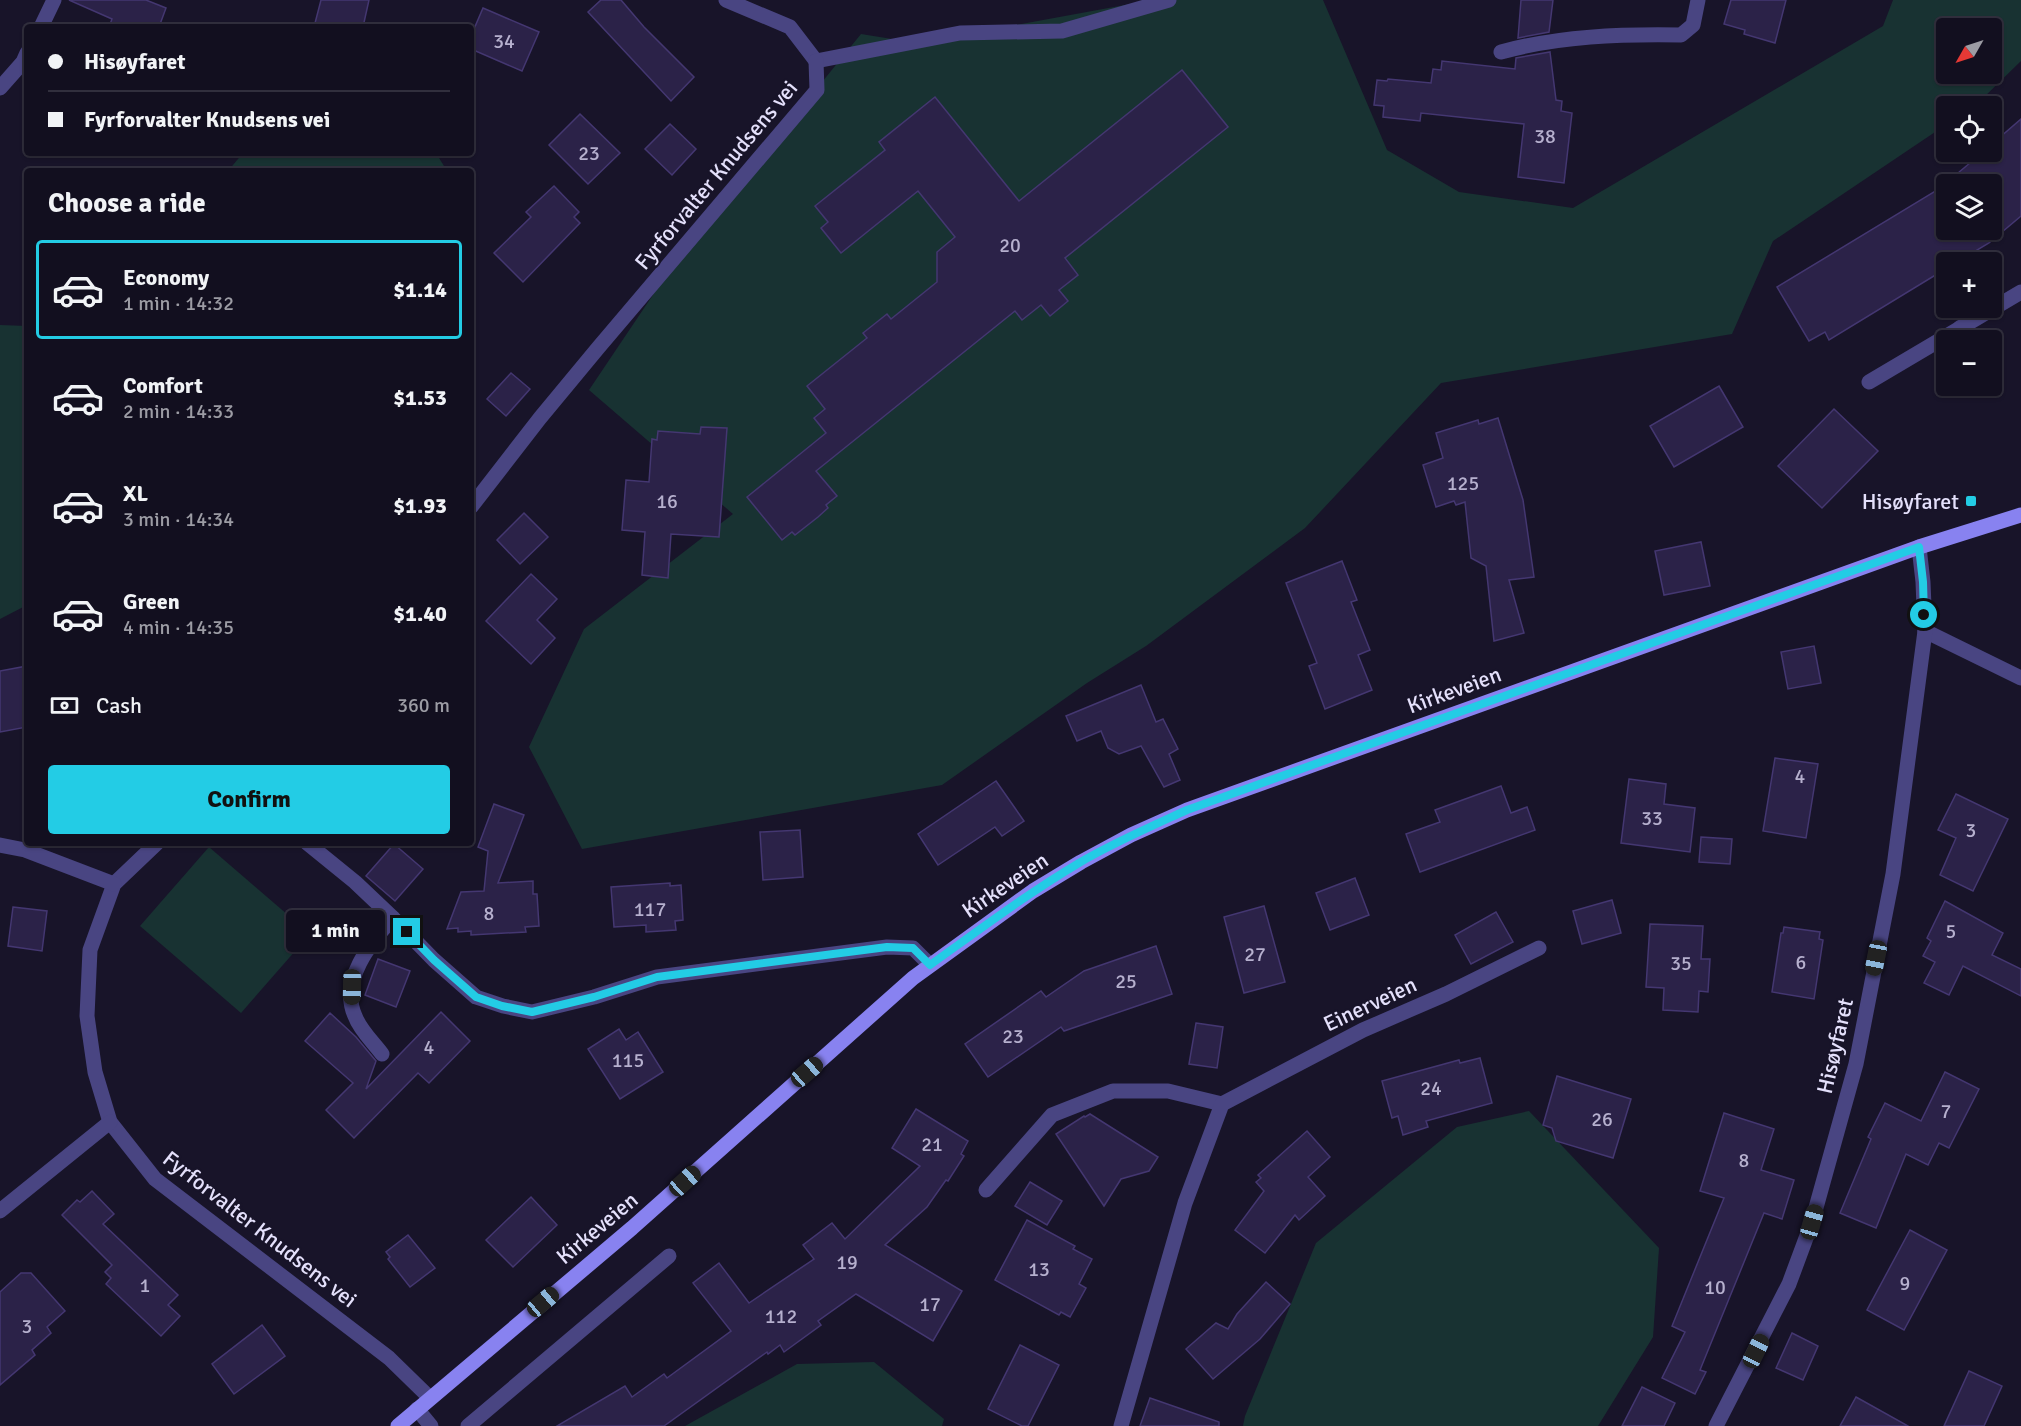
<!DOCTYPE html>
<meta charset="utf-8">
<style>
:root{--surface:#120f1f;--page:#1f1d2c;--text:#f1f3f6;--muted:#9c9ca4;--line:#312f3d;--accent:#23cce5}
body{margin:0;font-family:Signika,sans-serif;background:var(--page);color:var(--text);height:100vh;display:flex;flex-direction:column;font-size:22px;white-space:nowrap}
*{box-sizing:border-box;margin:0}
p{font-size:20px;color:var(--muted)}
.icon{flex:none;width:33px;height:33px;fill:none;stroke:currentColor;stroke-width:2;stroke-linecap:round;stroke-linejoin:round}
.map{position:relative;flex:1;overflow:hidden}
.panel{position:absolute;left:24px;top:168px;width:450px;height:678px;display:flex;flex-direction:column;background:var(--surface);border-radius:6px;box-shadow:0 2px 4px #0004,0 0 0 2px var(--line)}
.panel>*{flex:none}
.guide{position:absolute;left:24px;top:24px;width:450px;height:132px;border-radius:6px;box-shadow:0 2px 4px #0004,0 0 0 2px var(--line);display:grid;align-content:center;height:132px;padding:0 24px;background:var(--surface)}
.needle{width:39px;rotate:231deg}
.tools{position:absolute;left:1936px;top:18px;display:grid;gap:12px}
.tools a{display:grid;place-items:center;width:66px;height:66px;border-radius:6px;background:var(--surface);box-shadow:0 2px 4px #0004,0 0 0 2px var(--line);font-size:30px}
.end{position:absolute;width:27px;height:27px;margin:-14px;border:8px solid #23cce5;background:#111;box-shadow:0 0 0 3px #111}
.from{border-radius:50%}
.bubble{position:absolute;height:42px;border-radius:6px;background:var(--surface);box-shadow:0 2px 4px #0004,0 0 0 2px var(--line);font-size:20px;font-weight:800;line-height:42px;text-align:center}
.car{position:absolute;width:18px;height:36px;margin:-18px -9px;border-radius:8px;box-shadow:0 0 4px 2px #0007;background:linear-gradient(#222 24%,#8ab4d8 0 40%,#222 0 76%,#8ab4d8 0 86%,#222 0)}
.guide b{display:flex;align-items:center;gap:21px;height:57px;font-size:22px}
.guide b+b{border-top:2px solid var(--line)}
.guide i{width:15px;height:15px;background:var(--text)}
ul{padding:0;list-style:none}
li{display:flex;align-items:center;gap:18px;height:99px;margin:0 12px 9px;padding:0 12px;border:3px solid transparent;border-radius:6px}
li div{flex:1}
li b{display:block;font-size:22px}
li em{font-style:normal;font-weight:800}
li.active{border-color:var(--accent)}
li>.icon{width:54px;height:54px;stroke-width:1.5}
h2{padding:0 24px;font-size:27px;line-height:72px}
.pay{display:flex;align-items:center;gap:15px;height:66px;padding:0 24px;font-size:22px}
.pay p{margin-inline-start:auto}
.button{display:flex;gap:12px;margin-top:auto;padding:12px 24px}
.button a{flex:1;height:69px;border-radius:6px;background:var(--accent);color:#111;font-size:24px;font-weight:800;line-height:69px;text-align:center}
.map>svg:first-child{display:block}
.green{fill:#183232;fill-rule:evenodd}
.building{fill:#2b2248;stroke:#443771;stroke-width:1.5;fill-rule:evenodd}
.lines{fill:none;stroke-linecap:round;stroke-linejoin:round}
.lane{stroke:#494582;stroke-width:14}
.street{stroke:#494582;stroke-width:15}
.secondary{stroke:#8882f0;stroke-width:15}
.route{stroke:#23cce5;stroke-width:8}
.poi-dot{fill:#23cce5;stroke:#181429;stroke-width:2}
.labels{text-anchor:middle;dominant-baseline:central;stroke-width:4.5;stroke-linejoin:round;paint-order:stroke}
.number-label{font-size:20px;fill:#b6b0ce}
.street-label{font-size:22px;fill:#e4e0fb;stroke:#181429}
.poi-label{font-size:22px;fill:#e4e0fb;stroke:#181429;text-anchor:end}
</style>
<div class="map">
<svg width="2021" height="1426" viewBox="0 0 2021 1426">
<rect width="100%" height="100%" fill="#181429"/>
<g class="green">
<path d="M 1152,0 L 1323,0 L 1387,150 L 1459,192 L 1573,208 L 1883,26 L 1893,0 L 2021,0 L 2021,61 L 1979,102 L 1973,106 L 1947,106 L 1947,124 L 1773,241 L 1732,334 L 1441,383 L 1305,528 L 1146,646 L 1087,683 L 942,785 L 582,849 L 529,747 L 584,629 L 733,514 L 589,390 L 671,268 L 861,34 L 917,43 ZM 1947,28 L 1992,28 L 1992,74 L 1947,74 Z"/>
<path d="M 243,153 L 436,153 L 447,171 L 228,171 Z"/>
<path d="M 0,325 L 27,326 L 27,605 L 0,619 Z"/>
<path d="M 209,847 L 310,934 L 241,1013 L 140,926 Z"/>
<path d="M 1529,1111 L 1659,1248 L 1653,1337 L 1598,1426 L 1243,1426 L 1245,1416 L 1316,1243 L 1457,1127 Z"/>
<path d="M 874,1362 L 944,1419 L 942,1426 L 685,1426 L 797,1364 Z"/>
</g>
<g class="building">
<path d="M 69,0 L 146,0 L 166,8 L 159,27 L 109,27 L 112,19 Z"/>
<path d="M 321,0 L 369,0 L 363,27 L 314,27 Z"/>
<path d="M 601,0 L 621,0 L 644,27 L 694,77 L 671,101 L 588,12 Z"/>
<path d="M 1521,0 L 1553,0 L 1549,32 L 1518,38 Z"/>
<path d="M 1731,0 L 1786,0 L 1775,43 L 1744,34 L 1745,30 L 1724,24 Z"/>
<path d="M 483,8 L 539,32 L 522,71 L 471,49 L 471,36 Z"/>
<path d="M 1550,52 L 1556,100 L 1562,101 L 1561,111 L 1572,113 L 1564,183 L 1518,177 L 1524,124 L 1421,113 L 1420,121 L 1383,117 L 1384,106 L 1374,105 L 1377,80 L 1387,81 L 1388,79 L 1431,83 L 1433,69 L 1441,70 L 1442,61 L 1515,69 L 1516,58 Z"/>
<path d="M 1182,70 L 1228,127 L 1065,258 L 1078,275 L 1059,290 L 1068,301 L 1050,316 L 1041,305 L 1022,320 L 1015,311 L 816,471 L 837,496 L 826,505 L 828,508 L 818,517 L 795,535 L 792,532 L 782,540 L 747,497 L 826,433 L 814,418 L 825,409 L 807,386 L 867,338 L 863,333 L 887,314 L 891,319 L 937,282 L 937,252 L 955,237 L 918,191 L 841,253 L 821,228 L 828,222 L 815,206 L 885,150 L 879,142 L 935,97 L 1019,201 Z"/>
<path d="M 580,114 L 620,153 L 588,184 L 549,145 Z"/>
<path d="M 2021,119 L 2021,216 L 1989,243 L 1957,262 L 1947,262 L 1947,268 L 1829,340 L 1825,332 L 1809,341 L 1777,287 L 1939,189 L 1983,152 L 1992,152 L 1992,144 ZM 1947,184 L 1992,184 L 1992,230 L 1947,230 Z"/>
<path d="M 670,124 L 696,149 L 672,175 L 645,149 Z"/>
<path d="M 554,186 L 579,212 L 574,217 L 580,223 L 523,282 L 494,253 L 531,217 L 526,212 Z"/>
<path d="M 511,373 L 530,389 L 506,416 L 487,399 Z"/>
<path d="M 1719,386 L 1743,427 L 1674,467 L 1650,426 Z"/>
<path d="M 1834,409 L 1878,451 L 1822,508 L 1778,466 Z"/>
<path d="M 1498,418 L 1523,500 L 1534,577 L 1509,580 L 1524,633 L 1494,641 L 1486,566 L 1471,558 L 1465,502 L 1456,505 L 1454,501 L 1436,507 L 1423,465 L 1443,458 L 1436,433 L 1478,420 L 1479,424 Z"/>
<path d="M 701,427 L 727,428 L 719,537 L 671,534 L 668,578 L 642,575 L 645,532 L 622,530 L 626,480 L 649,482 L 652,439 L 657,440 L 658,431 L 700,434 Z"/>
<path d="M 524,513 L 548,537 L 520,564 L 497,540 Z"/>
<path d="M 1701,542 L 1710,586 L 1664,595 L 1655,551 Z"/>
<path d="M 1342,561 L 1357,600 L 1351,602 L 1370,650 L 1358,655 L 1372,690 L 1325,709 L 1309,666 L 1317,663 L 1286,583 Z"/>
<path d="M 531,574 L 557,599 L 537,620 L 555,638 L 531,664 L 486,621 Z"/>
<path d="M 1814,646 L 1821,683 L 1788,689 L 1781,652 Z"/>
<path d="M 27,666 L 27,727 L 0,732 L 0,671 Z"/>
<path d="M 1141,685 L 1156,722 L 1163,719 L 1178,749 L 1169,754 L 1180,780 L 1164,787 L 1141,746 L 1119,754 L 1108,748 L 1101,731 L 1077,741 L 1066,716 Z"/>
<path d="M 1775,758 L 1818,764 L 1806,838 L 1763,831 Z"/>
<path d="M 1629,779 L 1666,784 L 1664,804 L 1695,808 L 1690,852 L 1621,843 Z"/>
<path d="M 996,781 L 1024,821 L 1002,836 L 995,827 L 938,865 L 918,834 Z"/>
<path d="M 1501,786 L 1511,813 L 1527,807 L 1535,830 L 1420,872 L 1406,834 L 1440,822 L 1435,810 Z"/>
<path d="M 1956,794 L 2008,819 L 1973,891 L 1940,875 L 1956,838 L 1938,830 Z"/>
<path d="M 494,804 L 524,815 L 498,883 L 533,881 L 533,894 L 537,894 L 539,926 L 525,927 L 526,932 L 471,935 L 471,931 L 458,932 L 458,928 L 447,929 L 461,892 L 484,891 L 488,851 L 478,847 Z"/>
<path d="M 800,830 L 803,877 L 763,880 L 760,832 Z"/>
<path d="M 1701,837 L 1732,839 L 1730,864 L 1699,862 Z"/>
<path d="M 394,844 L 423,869 L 395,901 L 366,876 Z"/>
<path d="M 1355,878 L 1369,915 L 1330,930 L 1316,893 Z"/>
<path d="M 670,883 L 670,886 L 681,885 L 683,920 L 675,921 L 676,930 L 646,932 L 646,925 L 614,927 L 611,887 Z"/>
<path d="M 1612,900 L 1621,933 L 1582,944 L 1573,911 Z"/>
<path d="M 1945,901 L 2003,933 L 1992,955 L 2021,969 L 2021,996 L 1963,966 L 1949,995 L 1924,983 L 1935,962 L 1923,956 L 1931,941 L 1927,938 Z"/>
<path d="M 1264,906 L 1285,982 L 1244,993 L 1224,917 Z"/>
<path d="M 13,907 L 47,911 L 42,951 L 8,946 Z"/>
<path d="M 1496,912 L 1513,942 L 1471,964 L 1455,935 Z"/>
<path d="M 1650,924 L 1703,926 L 1701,959 L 1710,959 L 1708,992 L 1699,991 L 1698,1012 L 1663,1010 L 1664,988 L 1646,987 Z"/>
<path d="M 1784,927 L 1820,932 L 1819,939 L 1823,940 L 1814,999 L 1772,992 L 1781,933 L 1783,933 Z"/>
<path d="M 1156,946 L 1172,994 L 1064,1031 L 1061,1027 L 988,1077 L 965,1044 L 1041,991 L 1046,997 L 1084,971 Z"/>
<path d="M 378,959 L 410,971 L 396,1007 L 365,995 Z"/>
<path d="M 441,1012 L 470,1041 L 429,1083 L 418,1073 L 354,1138 L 326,1110 L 353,1083 L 305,1041 L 330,1013 L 356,1037 L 376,1061 L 366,1089 Z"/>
<path d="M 1196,1023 L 1223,1027 L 1217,1068 L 1189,1064 Z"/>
<path d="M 619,1029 L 626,1040 L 638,1032 L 663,1072 L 620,1099 L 588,1049 Z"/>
<path d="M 1480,1058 L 1492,1103 L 1426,1121 L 1428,1127 L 1403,1135 L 1398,1116 L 1392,1118 L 1382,1081 L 1459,1060 L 1460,1063 Z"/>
<path d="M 1945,1072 L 1979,1089 L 1949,1148 L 1939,1143 L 1928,1165 L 1906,1154 L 1876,1228 L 1840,1213 L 1871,1139 L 1868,1137 L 1885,1103 L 1921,1121 Z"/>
<path d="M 1557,1076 L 1631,1099 L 1613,1158 L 1556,1141 L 1552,1128 L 1543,1125 Z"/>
<path d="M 916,1109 L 968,1141 L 961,1154 L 964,1156 L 948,1181 L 946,1180 L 927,1207 L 885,1245 L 962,1291 L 933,1341 L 856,1294 L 818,1321 L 821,1325 L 784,1352 L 780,1345 L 768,1354 L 767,1352 L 664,1426 L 557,1426 L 625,1386 L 632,1397 L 664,1374 L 667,1378 L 731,1331 L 693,1283 L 719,1263 L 749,1303 L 814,1259 L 803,1245 L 832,1223 L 845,1239 L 920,1166 L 892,1148 Z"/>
<path d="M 1724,1113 L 1774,1129 L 1761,1170 L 1794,1180 L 1782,1219 L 1764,1213 L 1700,1370 L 1706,1372 L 1695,1394 L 1662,1378 L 1685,1332 L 1672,1326 L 1724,1198 L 1700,1191 Z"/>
<path d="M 1090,1114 L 1158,1157 L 1149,1171 L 1121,1179 L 1104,1206 L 1056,1134 L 1084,1116 L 1085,1117 Z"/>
<path d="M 1307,1131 L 1330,1157 L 1308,1177 L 1325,1196 L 1299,1220 L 1295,1215 L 1265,1253 L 1235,1230 L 1264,1191 L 1256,1182 L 1261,1178 L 1258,1175 Z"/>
<path d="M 1030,1182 L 1062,1201 L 1047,1225 L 1015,1206 Z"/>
<path d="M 92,1191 L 114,1214 L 103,1224 L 178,1295 L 168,1305 L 180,1316 L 161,1336 L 106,1284 L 111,1278 L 105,1272 L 112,1265 L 62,1215 L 77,1200 L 80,1202 Z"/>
<path d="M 531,1197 L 557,1225 L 513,1267 L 486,1240 Z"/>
<path d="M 1027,1220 L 1075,1246 L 1073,1249 L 1092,1259 L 1079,1284 L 1086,1288 L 1070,1317 L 1061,1312 L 1059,1315 L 995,1280 Z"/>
<path d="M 1910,1230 L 1947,1250 L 1904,1330 L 1867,1310 Z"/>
<path d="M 408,1235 L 435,1268 L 410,1287 L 388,1259 L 390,1257 L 386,1252 Z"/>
<path d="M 21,1273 L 31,1273 L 65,1311 L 47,1327 L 51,1333 L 32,1350 L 35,1355 L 0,1385 L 0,1292 Z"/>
<path d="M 1266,1282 L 1290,1304 L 1260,1339 L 1213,1379 L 1186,1349 L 1216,1323 L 1228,1329 L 1237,1314 Z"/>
<path d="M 262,1325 L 285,1356 L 234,1394 L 212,1364 Z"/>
<path d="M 1792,1333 L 1818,1346 L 1803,1380 L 1776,1368 Z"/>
<path d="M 1020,1345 L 1059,1365 L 1028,1426 L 1022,1426 L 988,1409 Z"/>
<path d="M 1969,1371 L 2002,1386 L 1984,1426 L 1944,1426 Z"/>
<path d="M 1642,1387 L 1675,1403 L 1664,1426 L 1622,1426 Z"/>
<path d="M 1856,1397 L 1908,1426 L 1840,1426 Z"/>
<path d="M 1150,1398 L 1219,1422 L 1219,1426 L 1140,1426 Z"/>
</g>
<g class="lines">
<g class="lane">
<path d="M 1960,327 L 1968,340"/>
<path d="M 1992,378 L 1994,381"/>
</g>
<g class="street">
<path d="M 726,0 L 790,27 L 816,61"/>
<path d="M 41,27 L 54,0"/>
<path d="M 1501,52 C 1559,36 1621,34 1681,35 L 1693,25 L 1698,0"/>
<path d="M 816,61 L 960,33 L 1062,31 L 1169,0"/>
<path d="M 0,88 L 23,62 L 27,53"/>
<path d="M 1869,382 L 2021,292"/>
<path d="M 471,507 L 540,418 L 598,348 L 817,90 L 816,61"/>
<path d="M 1925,631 L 2021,678"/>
<path d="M 157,843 L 114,884 L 90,950 L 87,1016 L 95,1072 L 110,1122 L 155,1179 L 389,1358 L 430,1398"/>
<path d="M 307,843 L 355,882 L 393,918 L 434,960 L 476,997 L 503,1006 L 532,1012 L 594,997 L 657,977 L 887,947 L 913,948 L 930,965"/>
<path d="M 0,845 L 25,850 L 114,884"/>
<path d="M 382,1054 C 373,1042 360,1030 355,1016 C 339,981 371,942 393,918"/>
<path d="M 986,1190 L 1052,1115 L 1113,1091 L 1168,1091 L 1222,1104"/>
<path d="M 0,1211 L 110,1122"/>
<path d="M 417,1409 L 431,1426"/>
<path d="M 468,1426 L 669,1256"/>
<path d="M 1121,1426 L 1185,1203 L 1222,1104 L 1363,1030 L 1446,994 L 1539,948"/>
<path d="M 1716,1426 L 1789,1284 L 1812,1222 L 1856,1064 L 1893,874 L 1925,631 L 1923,582 L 1919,547"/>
</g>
<path class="secondary" d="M 398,1426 L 632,1228 L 913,978 L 1033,891 L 1081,862 L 1131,835 L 1187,810 L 1919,547 L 2021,515"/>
</g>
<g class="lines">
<path class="route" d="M 407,932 L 434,960 L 476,997 L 502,1006 L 532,1012 L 594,997 L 657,977 L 887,947 L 913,948 L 930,965 C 979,930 1027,894 1079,863 C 1113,843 1150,827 1187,810 L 1919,547 L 1923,582 L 1924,615"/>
</g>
<rect class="poi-dot" x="1965" y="495" width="12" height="12" rx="3"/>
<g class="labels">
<g class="number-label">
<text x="504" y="41">34</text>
<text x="1545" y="136">38</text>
<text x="589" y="153">23</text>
<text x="1010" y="245">20</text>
<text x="1463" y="483">125</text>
<text x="667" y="501">16</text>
<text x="1800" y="776">4</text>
<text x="1652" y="818">33</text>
<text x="1971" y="830">3</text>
<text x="650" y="909">117</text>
<text x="489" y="913">8</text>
<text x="1951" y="931">5</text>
<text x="1255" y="954">27</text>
<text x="1801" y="962">6</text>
<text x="1681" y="963">35</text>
<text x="1126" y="981">25</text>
<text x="1013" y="1036">23</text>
<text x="429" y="1047">4</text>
<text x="628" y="1060">115</text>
<text x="1431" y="1088">24</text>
<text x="1946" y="1111">7</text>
<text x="1602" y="1119">26</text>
<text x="932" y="1144">21</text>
<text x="1744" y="1160">8</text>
<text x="847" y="1262">19</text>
<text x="1039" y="1269">13</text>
<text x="1905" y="1283">9</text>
<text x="145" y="1285">1</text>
<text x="1715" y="1287">10</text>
<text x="930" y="1304">17</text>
<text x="781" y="1316">112</text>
<text x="27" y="1326">3</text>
</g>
<g class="street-label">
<text transform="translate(716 175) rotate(-50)">Fyrforvalter Knudsens vei</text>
<text transform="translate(1454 690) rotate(-20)">Kirkeveien</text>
<text transform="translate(1005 885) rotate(-34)">Kirkeveien</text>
<text transform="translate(1370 1004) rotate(-25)">Einerveien</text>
<text transform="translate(1835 1046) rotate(-77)">Hisøyfaret</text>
<text transform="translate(597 1228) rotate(-40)">Kirkeveien</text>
<text transform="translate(260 1229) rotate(38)">Fyrforvalter Knudsens vei</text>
</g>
<g class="poi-label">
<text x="1959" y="501">Hisøyfaret</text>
</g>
</g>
</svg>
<div class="tools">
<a><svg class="needle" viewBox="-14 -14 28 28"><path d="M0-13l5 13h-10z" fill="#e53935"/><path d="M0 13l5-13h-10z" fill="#9c9ca4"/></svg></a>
<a><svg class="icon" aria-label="locate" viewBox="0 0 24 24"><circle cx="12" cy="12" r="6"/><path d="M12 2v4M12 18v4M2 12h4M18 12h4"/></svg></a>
<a><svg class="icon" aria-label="layers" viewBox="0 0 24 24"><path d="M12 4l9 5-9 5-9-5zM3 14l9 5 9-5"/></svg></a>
<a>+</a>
<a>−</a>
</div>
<i class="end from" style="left:1924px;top:615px"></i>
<i class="end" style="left:407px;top:932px"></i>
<div class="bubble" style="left:286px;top:910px;width:99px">1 min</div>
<i class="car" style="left:1876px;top:958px;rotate:191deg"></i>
<i class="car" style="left:352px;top:987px;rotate:181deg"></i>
<i class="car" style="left:807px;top:1072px;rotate:49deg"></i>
<i class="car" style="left:685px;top:1181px;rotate:48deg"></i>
<i class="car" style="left:1812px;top:1222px;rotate:16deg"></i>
<i class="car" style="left:543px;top:1302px;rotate:50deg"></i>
<i class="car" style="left:1756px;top:1351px;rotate:26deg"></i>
<div class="guide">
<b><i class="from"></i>Hisøyfaret</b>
<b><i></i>Fyrforvalter Knudsens vei</b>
</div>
<section class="panel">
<h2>Choose a ride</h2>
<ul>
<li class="active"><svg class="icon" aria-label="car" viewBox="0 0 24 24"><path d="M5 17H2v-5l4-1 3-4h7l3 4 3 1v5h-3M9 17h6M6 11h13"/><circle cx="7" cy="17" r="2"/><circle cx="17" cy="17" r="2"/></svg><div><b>Economy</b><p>1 min · 14:32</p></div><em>$1.14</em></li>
<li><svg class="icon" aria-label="car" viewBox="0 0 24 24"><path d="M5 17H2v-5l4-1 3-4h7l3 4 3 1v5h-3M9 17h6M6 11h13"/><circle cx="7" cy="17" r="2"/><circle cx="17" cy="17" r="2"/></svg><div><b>Comfort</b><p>2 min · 14:33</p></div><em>$1.53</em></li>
<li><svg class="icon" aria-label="car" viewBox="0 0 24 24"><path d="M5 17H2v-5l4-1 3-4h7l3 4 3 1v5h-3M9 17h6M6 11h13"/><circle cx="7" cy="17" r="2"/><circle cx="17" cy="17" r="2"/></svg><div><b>XL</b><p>3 min · 14:34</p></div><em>$1.93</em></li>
<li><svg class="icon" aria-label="car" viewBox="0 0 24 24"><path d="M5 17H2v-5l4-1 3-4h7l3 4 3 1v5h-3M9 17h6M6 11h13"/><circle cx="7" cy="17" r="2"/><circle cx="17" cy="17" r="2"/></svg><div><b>Green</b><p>4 min · 14:35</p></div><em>$1.40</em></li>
</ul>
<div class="pay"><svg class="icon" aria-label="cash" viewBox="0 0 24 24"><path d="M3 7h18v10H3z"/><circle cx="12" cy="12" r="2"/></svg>Cash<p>360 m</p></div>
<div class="button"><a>Confirm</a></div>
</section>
</div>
